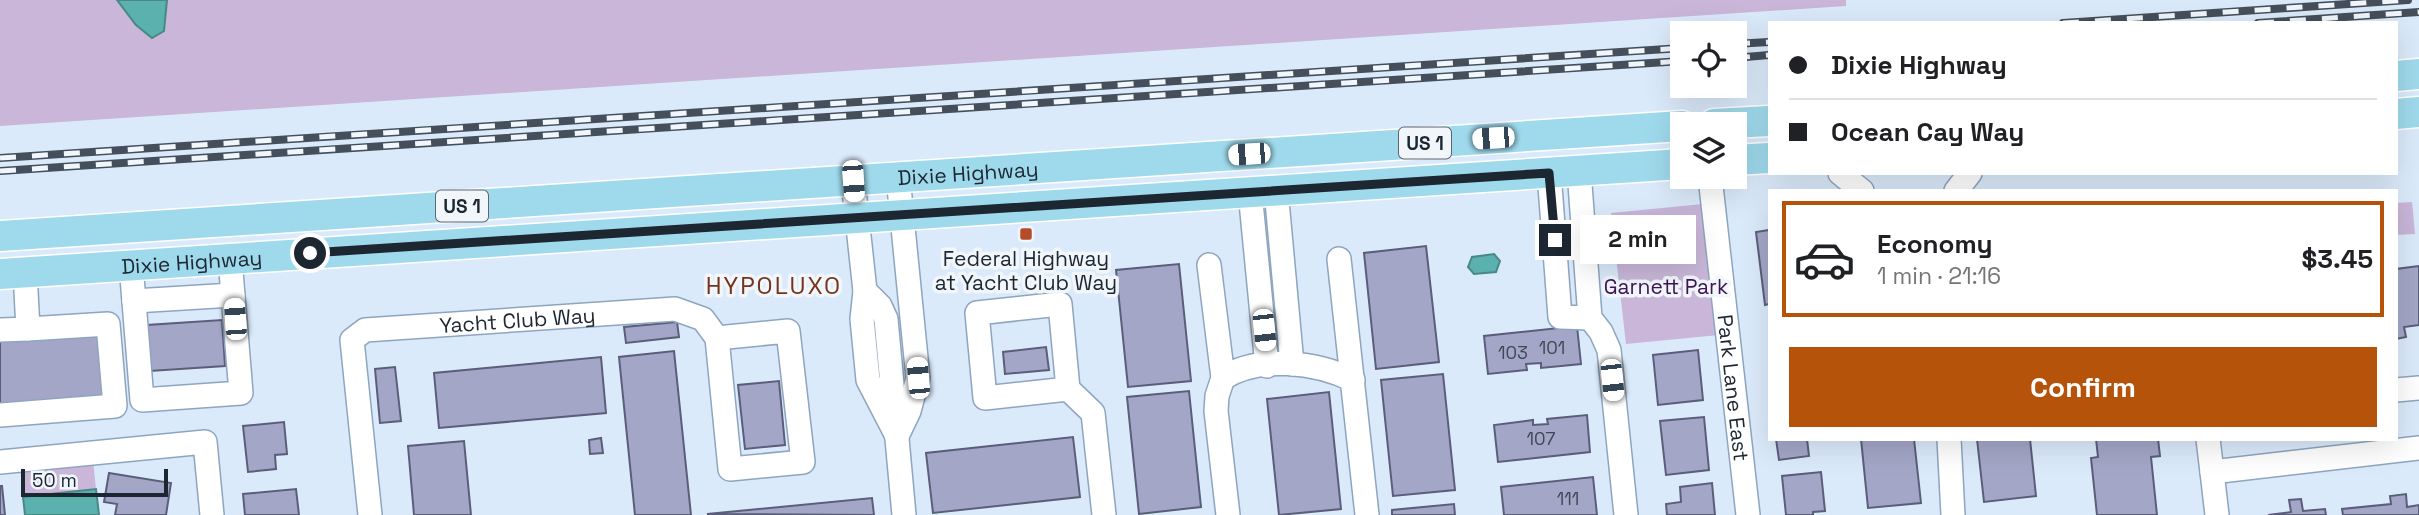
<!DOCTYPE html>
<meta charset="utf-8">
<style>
:root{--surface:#fff;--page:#f6f6f6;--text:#202124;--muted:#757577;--line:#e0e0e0;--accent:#b45309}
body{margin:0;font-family:"Space Grotesk",sans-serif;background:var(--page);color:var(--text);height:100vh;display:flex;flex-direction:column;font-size:26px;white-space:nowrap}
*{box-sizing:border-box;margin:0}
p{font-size:23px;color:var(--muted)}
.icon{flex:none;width:38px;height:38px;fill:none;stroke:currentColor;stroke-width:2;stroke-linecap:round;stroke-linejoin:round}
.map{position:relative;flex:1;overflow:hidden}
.sheet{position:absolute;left:1768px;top:189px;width:630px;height:252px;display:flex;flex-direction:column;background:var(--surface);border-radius:0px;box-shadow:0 7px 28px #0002}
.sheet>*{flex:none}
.hud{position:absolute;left:1768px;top:21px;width:630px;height:154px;border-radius:0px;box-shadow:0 7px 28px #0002;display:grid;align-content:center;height:154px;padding:0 21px;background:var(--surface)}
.fabs{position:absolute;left:1670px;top:21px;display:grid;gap:14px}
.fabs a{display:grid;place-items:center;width:77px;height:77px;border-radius:0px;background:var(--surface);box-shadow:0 7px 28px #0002;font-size:35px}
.scale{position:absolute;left:21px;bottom:18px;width:147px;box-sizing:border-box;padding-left:7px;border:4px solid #1d2731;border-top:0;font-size:19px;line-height:24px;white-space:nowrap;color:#1d2731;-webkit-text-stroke:5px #f1f6fb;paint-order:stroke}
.end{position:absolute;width:32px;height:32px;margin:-16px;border:9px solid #1d2731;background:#fff;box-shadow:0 0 0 4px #fff}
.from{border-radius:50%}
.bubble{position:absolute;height:49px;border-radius:0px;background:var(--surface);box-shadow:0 7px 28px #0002;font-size:23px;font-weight:600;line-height:49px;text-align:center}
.car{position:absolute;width:21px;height:42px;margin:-21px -10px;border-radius:9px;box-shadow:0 0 5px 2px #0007;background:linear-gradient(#fff 24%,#345 0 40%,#fff 0 76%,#345 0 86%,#fff 0)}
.hud b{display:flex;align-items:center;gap:24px;height:66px;font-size:26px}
.hud b+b{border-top:2px solid var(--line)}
.hud i{width:18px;height:18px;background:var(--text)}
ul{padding:12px 0 0;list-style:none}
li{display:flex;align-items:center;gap:21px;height:116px;margin:0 14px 10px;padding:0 7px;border:4px solid transparent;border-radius:0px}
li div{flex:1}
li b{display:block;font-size:26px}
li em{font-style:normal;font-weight:600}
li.current{border-color:var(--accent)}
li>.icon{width:63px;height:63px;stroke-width:1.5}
.cta{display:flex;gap:14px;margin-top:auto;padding:14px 21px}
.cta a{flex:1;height:80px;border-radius:0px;background:var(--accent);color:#fff;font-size:28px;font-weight:600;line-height:80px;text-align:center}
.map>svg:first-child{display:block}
.green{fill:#c9b6d9}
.water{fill:#5ab1ad;stroke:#488888;stroke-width:2}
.building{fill:#a3a6c6;stroke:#5b5e7a;stroke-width:2}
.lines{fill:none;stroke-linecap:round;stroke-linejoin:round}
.minor-casing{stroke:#8ea5bf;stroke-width:26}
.major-casing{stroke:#fff;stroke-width:33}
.minor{stroke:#fff;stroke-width:23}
.major{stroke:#9fdaec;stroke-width:30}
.rail-casing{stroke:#444f5b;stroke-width:8}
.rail{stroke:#f1f6fb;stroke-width:5;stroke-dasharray:16;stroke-linecap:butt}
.route{stroke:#1d2731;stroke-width:9}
.poi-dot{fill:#b44c29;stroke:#f1f6fb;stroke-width:2.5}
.labels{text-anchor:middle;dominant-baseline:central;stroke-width:7;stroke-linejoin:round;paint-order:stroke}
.number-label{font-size:18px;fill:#3e4756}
.shield{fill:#f1f6fb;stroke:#5d656e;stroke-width:2}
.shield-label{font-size:19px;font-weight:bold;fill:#1d2731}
.street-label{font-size:21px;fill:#1d2731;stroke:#f1f6fb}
.poi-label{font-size:21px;fill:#1d2731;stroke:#f1f6fb}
.park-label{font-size:21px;fill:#3d1455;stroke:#f1f6fb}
.quarter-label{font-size:24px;letter-spacing:2px;fill:#75321c;stroke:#f1f6fb}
</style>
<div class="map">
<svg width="2419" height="515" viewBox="0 0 2419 515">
<rect width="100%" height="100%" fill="#dbeafa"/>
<g class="green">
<path d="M 0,0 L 1846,0 L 1846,6 L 0,126 Z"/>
<path d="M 2412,202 L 2415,234 L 2396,235 L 2396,203 Z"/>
<path d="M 1703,204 L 1719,335 L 1626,344 L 1611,213 Z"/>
<path d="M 93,461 L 96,489 L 23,497 L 20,467 Z"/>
</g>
<g class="water">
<path d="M 117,0 L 167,0 L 164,31 L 152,38 L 136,25 Z"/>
<path d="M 1494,254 L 1500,261 L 1496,272 L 1474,274 L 1468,267 L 1472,257 Z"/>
<path d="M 96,489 L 99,515 L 25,515 L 23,497 Z"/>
</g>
<g class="building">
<path d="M 1769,230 L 1769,304 L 1765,305 L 1756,232 Z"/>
<path d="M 1426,246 L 1439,362 L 1376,369 L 1364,253 Z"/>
<path d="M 1179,264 L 1191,381 L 1128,387 L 1116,270 Z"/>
<path d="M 2419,266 L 2419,325 L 2404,327 L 2406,337 L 2396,339 L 2396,269 Z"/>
<path d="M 222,320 L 225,366 L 150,371 L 147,325 Z"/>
<path d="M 677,322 L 679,337 L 626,343 L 624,327 Z"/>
<path d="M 1577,326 L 1581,364 L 1541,368 L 1541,363 L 1526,364 L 1527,370 L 1488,374 L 1484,336 Z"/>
<path d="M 101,333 L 105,397 L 0,404 L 0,340 Z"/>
<path d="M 1046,347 L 1049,370 L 1005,374 L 1003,352 Z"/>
<path d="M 1698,350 L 1703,400 L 1658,405 L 1653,355 Z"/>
<path d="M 674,351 L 691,515 L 635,515 L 619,357 Z"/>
<path d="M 601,357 L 606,413 L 439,428 L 434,373 Z"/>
<path d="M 395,367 L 401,421 L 380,423 L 375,369 Z"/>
<path d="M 1443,374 L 1455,490 L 1393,496 L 1381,380 Z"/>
<path d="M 779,381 L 785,445 L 745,449 L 738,385 Z"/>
<path d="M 1189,391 L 1201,507 L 1139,514 L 1127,397 Z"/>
<path d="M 1329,392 L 1341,509 L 1279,515 L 1267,399 Z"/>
<path d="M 1587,415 L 1590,452 L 1498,462 L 1494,425 L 1533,420 L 1533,425 L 1548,424 L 1547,419 Z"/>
<path d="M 1704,417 L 1709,470 L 1666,475 L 1660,421 Z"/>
<path d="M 284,422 L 287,454 L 275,455 L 276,469 L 248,472 L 243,426 Z"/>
<path d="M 1073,437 L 1080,497 L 933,513 L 926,453 Z"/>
<path d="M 601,438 L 603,453 L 590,454 L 589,440 Z"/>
<path d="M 1776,439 L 1807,439 L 1809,456 L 1779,460 Z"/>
<path d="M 1861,439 L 1914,439 L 1921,503 L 1868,508 Z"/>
<path d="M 1977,439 L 2030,439 L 2036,496 L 1984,502 Z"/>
<path d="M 2096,439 L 2158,439 L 2160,456 L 2151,457 L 2157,515 L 2097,515 L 2091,458 L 2098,457 Z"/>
<path d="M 464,441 L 471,515 L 414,515 L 408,446 Z"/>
<path d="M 1821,472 L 1825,511 L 1813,512 L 1813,515 L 1786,515 L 1782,476 Z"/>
<path d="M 109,473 L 171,483 L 166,515 L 115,515 L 117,504 L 104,502 Z"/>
<path d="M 1593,477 L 1597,515 L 1504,515 L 1501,487 Z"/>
<path d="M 1712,483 L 1715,515 L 1667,515 L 1666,504 L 1681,502 L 1680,487 Z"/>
<path d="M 0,486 L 2,486 L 5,515 L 0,515 Z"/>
<path d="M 296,489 L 299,515 L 245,515 L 243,494 Z"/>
<path d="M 2406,494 L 2407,507 L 2419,505 L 2419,515 L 2343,515 L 2342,509 L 2391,504 L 2390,496 Z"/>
<path d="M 872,498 L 874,515 L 707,514 Z"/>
<path d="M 2301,499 L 2303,511 L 2325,509 L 2326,515 L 2268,515 L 2291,512 L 2289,500 Z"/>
<path d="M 1454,504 L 1455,515 L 1392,515 L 1392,510 Z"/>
</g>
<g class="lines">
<g class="minor-casing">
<g id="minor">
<path d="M 1579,171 L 1590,318 L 1601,332 L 1609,350 L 1626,515"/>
<path d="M 1549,173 L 1560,317 L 1590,318"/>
<path d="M 1840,173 L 1862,191"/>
<path id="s1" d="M 1710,177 L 1748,515"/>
<path d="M 853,181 L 865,291 L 862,319 L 868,380 L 897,436"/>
<path d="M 1276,190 L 1292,364"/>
<path d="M 1956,191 L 1970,173"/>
<path d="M 1250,192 L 1267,366"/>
<path d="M 1339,259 L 1367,515"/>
<path d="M 131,265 L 142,400 L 241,393 L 230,259"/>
<path d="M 1209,265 L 1223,378 L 1217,396 L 1216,411 L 1228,515"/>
<path d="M 865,291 L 880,306 L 886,319 L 904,515"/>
<path d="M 134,301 L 233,295"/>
<path d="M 0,330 L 28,329"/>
<path d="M 1223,378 C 1259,355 1316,362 1353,380"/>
<path d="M 1068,389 L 985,398 L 977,313 L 1060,304 L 1068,389 L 1093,413 L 1104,515"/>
<path d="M 2396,390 L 2419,388"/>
<path d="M 0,415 L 115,406 L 108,324 L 28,329 L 25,272"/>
<path d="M 897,436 L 909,411 L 918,378 L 898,177"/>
<path d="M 1949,439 L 1953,515"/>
<path d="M 2208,439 L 2212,472"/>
<path d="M 0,462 L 205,442 L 212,515"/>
<path id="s2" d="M 370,515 L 352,340 L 365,330 L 675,309 L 703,319 L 717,338 L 730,469 L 803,462 L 788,331 L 717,338"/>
<path d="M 2217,515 L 2212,472 L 2419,448"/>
</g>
</g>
<g class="major-casing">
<g id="major">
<path d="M 2396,76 L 2419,74"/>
<path d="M 2396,114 L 2419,112"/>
<path d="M 1714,124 L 1769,121"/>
<path d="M 1734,160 L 1769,158"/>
<path id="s3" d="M 0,236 L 1682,126"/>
<path id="s4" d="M 0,274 L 1682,164"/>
</g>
</g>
<use href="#minor" class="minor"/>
<use href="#major" class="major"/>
<g class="rail-casing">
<g id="rail">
<path d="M 2063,23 L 2408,0"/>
<path d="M 2258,23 L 2419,12"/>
<path d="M 1734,44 L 1769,42"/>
<path d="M 1734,58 L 1769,55"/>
<path d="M 0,158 L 1682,48"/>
<path d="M 0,171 L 1682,61"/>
</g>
</g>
<use href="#rail" class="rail"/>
</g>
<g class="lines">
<path class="route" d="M 310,253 L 1549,173 L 1555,240"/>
</g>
<rect class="poi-dot" x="1019" y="227" width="14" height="14" rx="3.5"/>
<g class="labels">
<g class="number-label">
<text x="1552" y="347">101</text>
<text x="1513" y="352">103</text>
<text x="1541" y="438">107</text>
<text x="1568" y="498">111</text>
</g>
<g class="shield">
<rect x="1399" y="127.5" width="52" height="31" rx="5"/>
<rect x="436" y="190.5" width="52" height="31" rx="5"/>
</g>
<g class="shield-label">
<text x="1425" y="143">US 1</text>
<text x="462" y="206">US 1</text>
</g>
<g class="street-label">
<text stroke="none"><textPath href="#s3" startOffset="970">Dixie Highway</textPath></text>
<text stroke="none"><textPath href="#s4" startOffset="192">Dixie Highway</textPath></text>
<text stroke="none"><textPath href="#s2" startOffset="345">Yacht Club Way</textPath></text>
<text stroke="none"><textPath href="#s1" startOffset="212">Park Lane East</textPath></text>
</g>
<g class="poi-label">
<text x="1026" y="258">Federal Highway<tspan x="1026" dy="24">at Yacht Club Way</tspan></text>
</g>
<g class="park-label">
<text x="1666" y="286">Garnett Park</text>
</g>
<g class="quarter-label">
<text x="774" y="285">HYPOLUXO</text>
</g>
</g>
</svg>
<div class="fabs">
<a><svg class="icon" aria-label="locate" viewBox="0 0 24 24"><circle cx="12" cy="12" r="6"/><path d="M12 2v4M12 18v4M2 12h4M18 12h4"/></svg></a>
<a><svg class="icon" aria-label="layers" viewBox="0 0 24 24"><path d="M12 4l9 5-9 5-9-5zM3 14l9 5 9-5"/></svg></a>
</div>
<div class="scale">50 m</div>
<i class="end from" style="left:310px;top:253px"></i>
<i class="end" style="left:1555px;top:240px"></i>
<div class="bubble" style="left:1580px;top:215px;width:116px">2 min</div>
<i class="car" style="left:1493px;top:138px;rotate:266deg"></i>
<i class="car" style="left:1249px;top:154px;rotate:266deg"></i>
<i class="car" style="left:853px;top:181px;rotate:176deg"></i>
<i class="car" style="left:235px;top:319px;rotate:356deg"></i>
<i class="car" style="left:1264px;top:330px;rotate:174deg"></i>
<i class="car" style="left:918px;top:378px;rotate:355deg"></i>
<i class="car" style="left:1612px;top:380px;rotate:174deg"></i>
<div class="hud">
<b><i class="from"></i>Dixie Highway</b>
<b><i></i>Ocean Cay Way</b>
</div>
<section class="sheet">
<ul>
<li class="current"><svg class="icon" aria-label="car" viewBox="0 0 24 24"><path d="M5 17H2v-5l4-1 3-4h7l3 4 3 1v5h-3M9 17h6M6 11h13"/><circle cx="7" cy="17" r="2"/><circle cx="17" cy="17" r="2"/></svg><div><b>Economy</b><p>1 min · 21:16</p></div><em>$3.45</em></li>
</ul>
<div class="cta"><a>Confirm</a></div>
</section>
</div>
